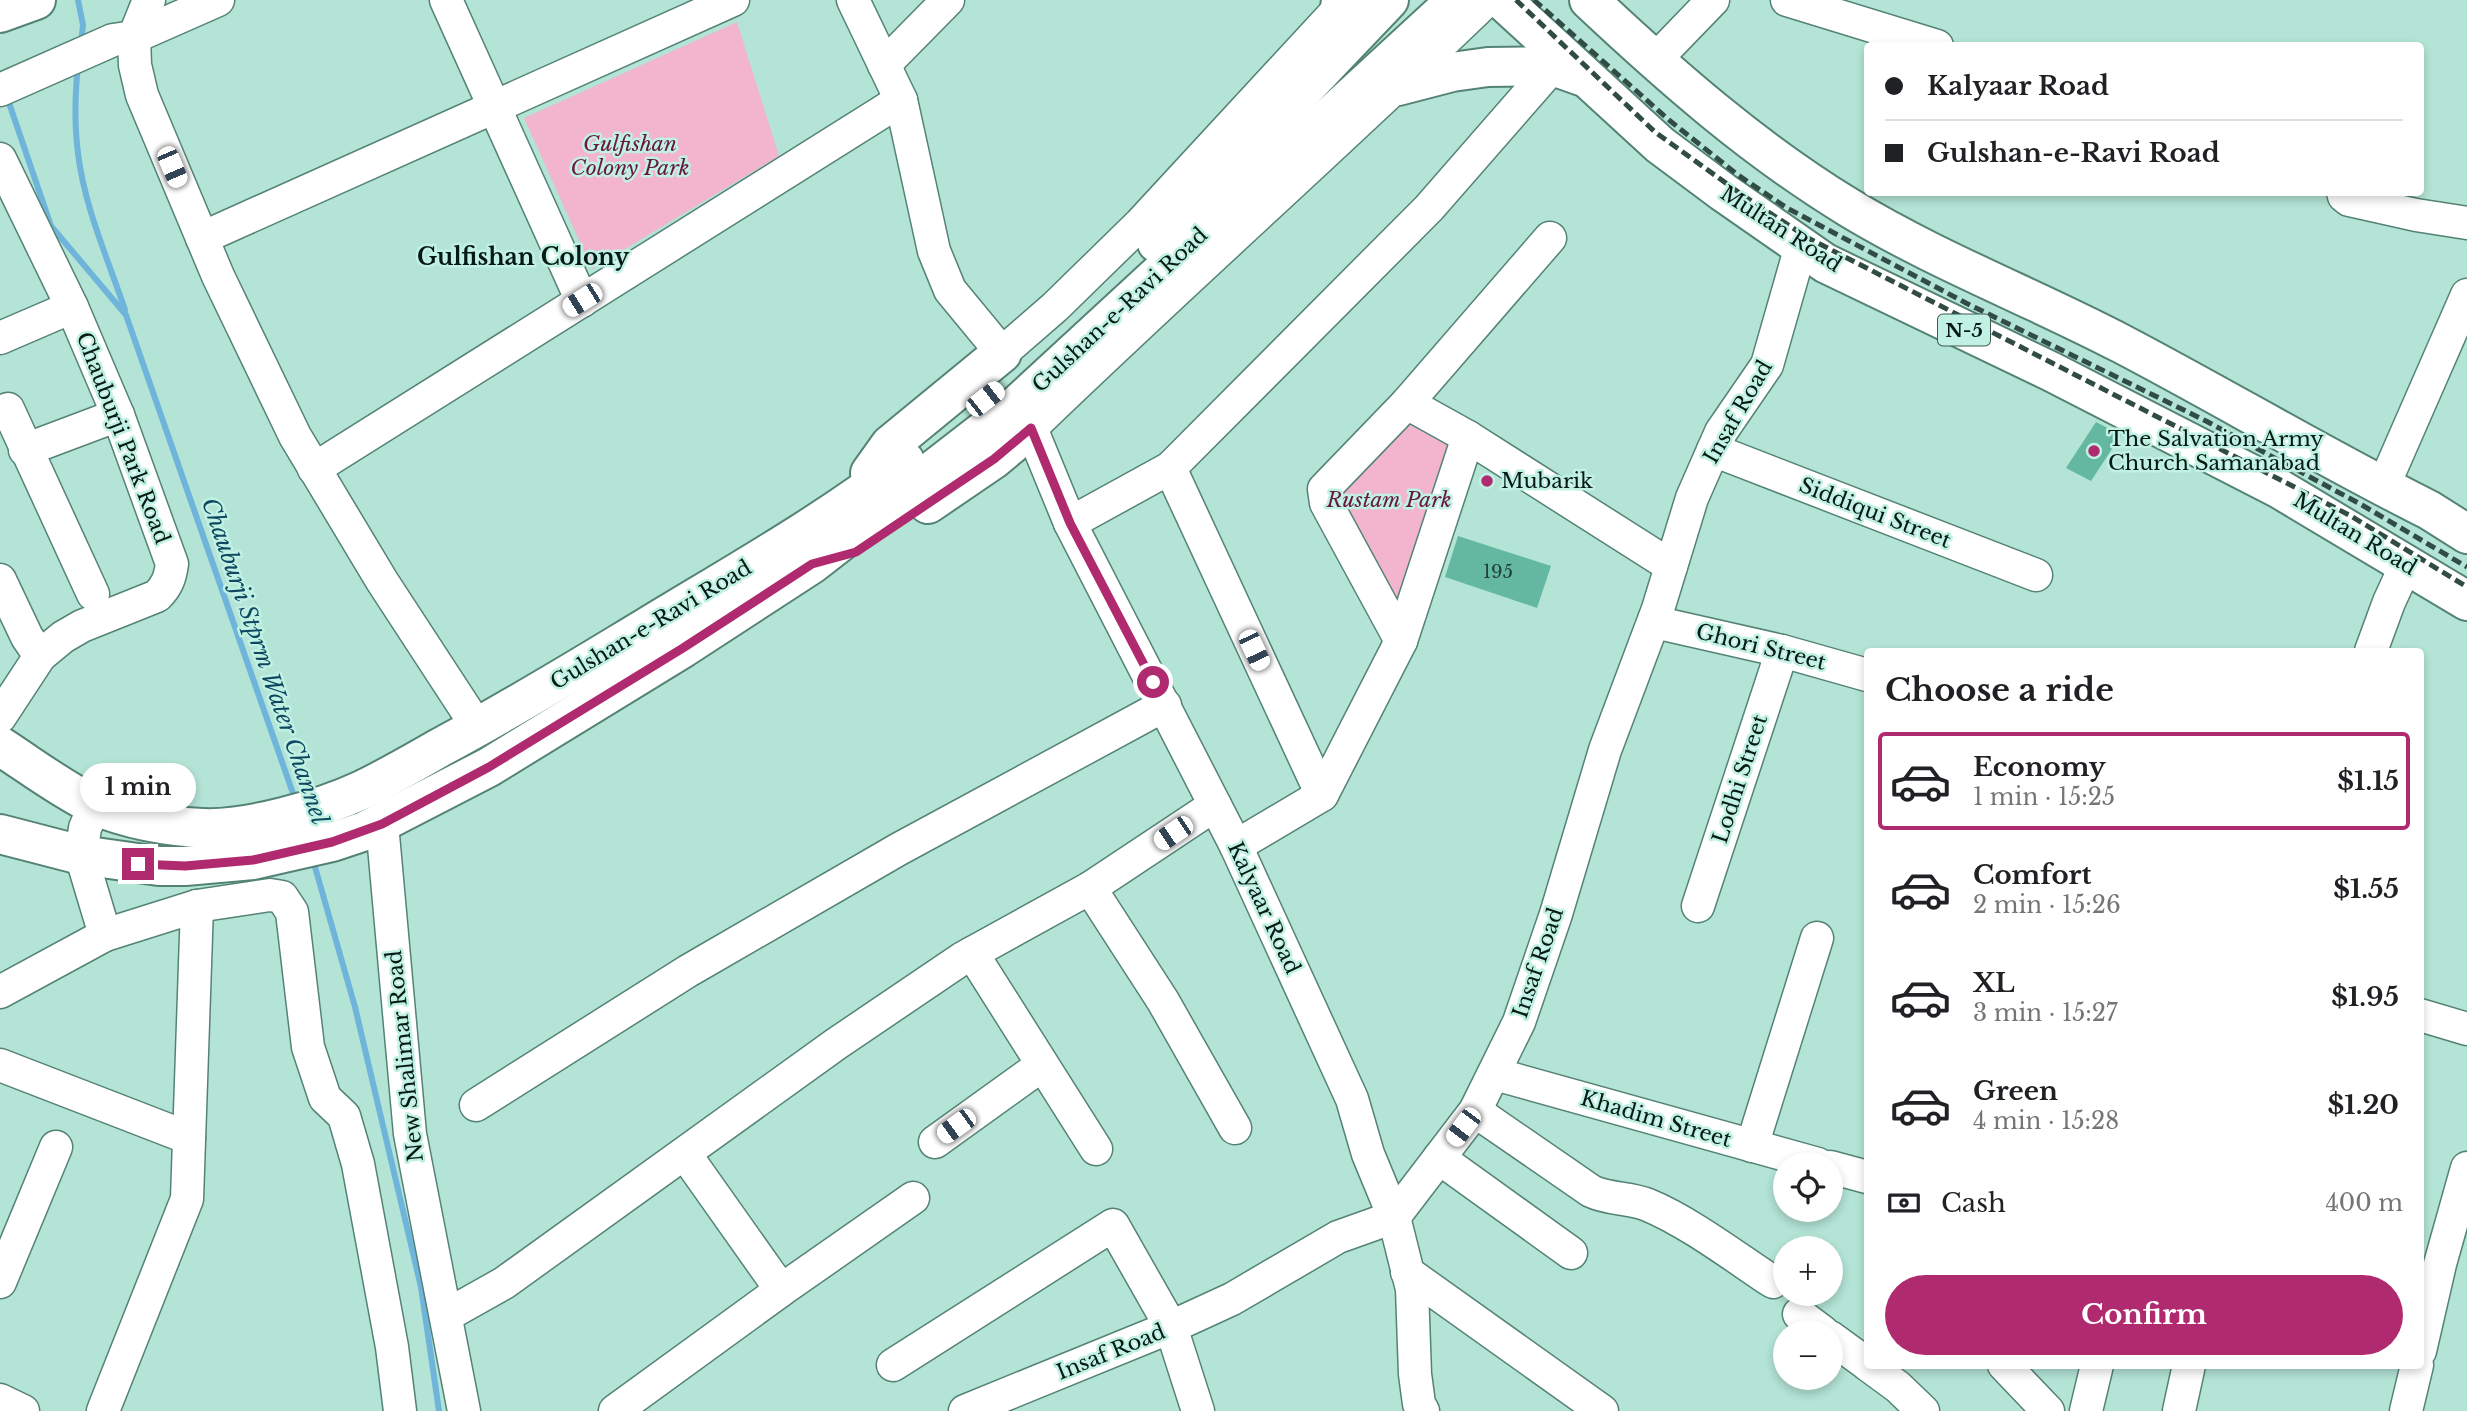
<!DOCTYPE html>
<meta charset="utf-8">
<style>
:root{--surface:#fff;--page:#f2f2f2;--text:#202124;--muted:#757577;--line:#e0e0e0;--accent:#b02a6f}
body{margin:0;font-family:"Libre Baskerville",serif;background:var(--page);color:var(--text);height:100vh;display:flex;flex-direction:column;font-size:26px;white-space:nowrap}
*{box-sizing:border-box;margin:0}
p{font-size:23px;color:var(--muted)}
.icon{flex:none;width:38px;height:38px;fill:none;stroke:currentColor;stroke-width:2;stroke-linecap:round;stroke-linejoin:round}
.map{position:relative;flex:1;overflow:hidden}
.details{position:absolute;left:1864px;top:648px;width:560px;height:721px;display:flex;flex-direction:column;background:var(--surface);border-radius:7px;box-shadow:0 4px 10px #0003}
.details>*{flex:none}
.hud{position:absolute;left:1864px;top:42px;width:560px;height:154px;border-radius:7px;box-shadow:0 4px 10px #0003;display:grid;align-content:center;height:154px;padding:0 21px;background:var(--surface)}
.fabs{position:absolute;left:1773px;top:1152px;display:grid;gap:14px}
.fabs a{display:grid;place-items:center;width:70px;height:70px;border-radius:50%;background:var(--surface);box-shadow:0 4px 10px #0003;font-size:35px}
.end{position:absolute;width:32px;height:32px;margin:-16px;border:9px solid #b02a6f;background:#fff;box-shadow:0 0 0 4px #fff}
.from{border-radius:50%}
.bubble{position:absolute;height:49px;border-radius:24px;background:var(--surface);box-shadow:0 4px 10px #0003;font-size:23px;font-weight:800;line-height:49px;text-align:center}
.car{position:absolute;width:21px;height:42px;margin:-21px -10px;border-radius:9px;box-shadow:0 0 5px 2px #0007;background:linear-gradient(#fff 24%,#345 0 40%,#fff 0 76%,#345 0 86%,#fff 0)}
.hud b{display:flex;align-items:center;gap:24px;height:66px;font-size:26px}
.hud b+b{border-top:2px solid var(--line)}
.hud i{width:18px;height:18px;background:var(--text)}
ul{padding:0;list-style:none}
li{display:flex;align-items:center;gap:21px;height:98px;margin:0 14px 10px;padding:0 7px;border:4px solid transparent;border-radius:7px}
li div{flex:1}
li b{display:block;font-size:26px}
li em{font-style:normal;font-weight:800}
li.current{border-color:var(--accent)}
li>.icon{width:63px;height:63px;stroke-width:1.5}
h2{padding:0 21px;font-size:32px;line-height:84px}
.pay{display:flex;align-items:center;gap:18px;height:77px;padding:0 21px;font-size:26px}
.pay p{margin-inline-start:auto}
.action{display:flex;gap:14px;margin-top:auto;padding:14px 21px}
.action a{flex:1;height:80px;border-radius:42px;background:var(--accent);color:#fff;font-size:28px;font-weight:800;line-height:80px;text-align:center}
.map>svg:first-child{display:block}
.green{fill:#f2b5cd}
.lines{fill:none;stroke-linecap:round;stroke-linejoin:round}
.stream{stroke:#6fb4da;stroke-width:6}
.building{fill:#64b8a2}
.minor-casing{stroke:#548375;stroke-width:35}
.major-casing{stroke:#548375;stroke-width:42}
.minor{stroke:#fff;stroke-width:32}
.major{stroke:#fff;stroke-width:38}
.rail{stroke:#314c44;stroke-width:5;stroke-dasharray:10 5;stroke-linecap:butt}
.route{stroke:#b02a6f;stroke-width:9}
.poi-dot{fill:#b02a6f;stroke:#c0f1e2;stroke-width:2.5}
.labels{text-anchor:middle;dominant-baseline:central;stroke-width:5;stroke-linejoin:round;paint-order:stroke}
.number-label{font-size:18px;fill:#1e4138}
.shield{fill:#c0f1e2;stroke:#3e5a52;stroke-width:2}
.shield-label{font-size:19px;font-weight:bold;fill:#061914}
.park-label{font-size:21px;font-style:italic;fill:#691941;stroke:#c0f1e2}
.street-label{font-size:21px;fill:#061914;stroke:#c0f1e2}
.poi-label{font-size:21px;fill:#061914;stroke:#c0f1e2;text-anchor:start}
.neighbourhood-label{font-size:23px;font-weight:bold;fill:#061914;stroke:#c0f1e2}
.water-label{font-size:23px;font-style:italic;fill:#0e4762;stroke:#c0f1e2}
</style>
<div class="map">
<svg width="2467" height="1411" viewBox="0 0 2467 1411">
<rect width="100%" height="100%" fill="#b3e4d5"/>
<g class="green">
<path d="M 737,22 L 779,156 L 592,269 L 524,118 Z"/>
<path d="M 1407,403 L 1466,442 L 1401,641 L 1330,480 Z"/>
</g>
<g class="lines">
<g class="stream">
<path d="M 78,0 L 83,25 L 81,44"/>
<path d="M 78,65 C 75,94 74,123 78,153 C 84,206 108,259 125,310"/>
<path d="M 7,97 L 51,226 L 126,315 L 295,799"/>
<path d="M 313,860 L 355,1007 L 421,1287 L 439,1411"/>
</g>
</g>
<g class="building">
<path d="M 2096,422 L 2121,435 L 2091,481 L 2066,468 Z"/>
<path d="M 1458,536 L 1551,566 L 1537,608 L 1445,577 Z"/>
</g>
<g class="lines">
<g class="minor-casing">
<g id="minor">
<path d="M 149,0 L 134,37 L 135,65 L 142,95 L 218,276 L 295,436 L 382,581 L 478,728"/>
<path d="M 446,0 L 582,301"/>
<path d="M 853,0 L 901,100 L 934,251 L 950,290 L 1002,353 L 1055,307 L 1140,224 L 1347,0"/>
<path d="M 1787,0 L 1937,46"/>
<path d="M 1656,59 L 1713,0"/>
<path d="M 884,65 L 948,0"/>
<path d="M 0,90 L 113,40 L 134,37 L 218,0"/>
<path d="M 0,159 L 72,307 L 118,415 L 172,564 C 170,578 167,586 157,596 L 82,626 L 63,637 L 40,656"/>
<path d="M 2343,192 L 2344,196 L 2349,200 L 2416,215 L 2467,223"/>
<path d="M 202,238 L 733,0"/>
<path d="M 0,338 L 72,307"/>
<path d="M 1407,403 L 1468,437 L 1671,566"/>
<path d="M 8,409 L 93,594"/>
<path d="M 25,450 L 118,415"/>
<path d="M 1713,450 L 2036,575"/>
<path d="M 314,469 L 901,100"/>
<path d="M 2383,487 L 2467,295"/>
<path d="M 1070,523 L 1170,468"/>
<path d="M 0,580 L 27,637 L 40,656 L 0,717"/>
<path d="M 1654,622 L 1782,651 L 1867,675"/>
<path d="M 1401,641 L 1326,503 L 1324,489 L 1407,403 L 1550,238"/>
<path d="M 2371,651 L 2389,602 L 2406,565"/>
<path d="M 1322,795 L 1170,468 L 1429,208 L 1553,66"/>
<path d="M 382,824 L 410,1134 L 464,1411"/>
<path d="M 1236,846 L 1322,795 L 1401,641 L 1468,437"/>
<path d="M 1090,888 L 1163,1001 L 1235,1128"/>
<path d="M 1698,906 L 1782,651"/>
<path d="M 105,935 L 197,906 L 270,895 L 282,897 L 292,912 L 308,1047 L 325,1098 L 344,1116 L 358,1164 L 392,1347 L 400,1411"/>
<path d="M 972,953 L 1096,1149"/>
<path d="M 0,992 L 105,935 L 81,855 L 85,828 L 95,805"/>
<path d="M 2420,1015 L 2467,1029"/>
<path d="M 0,1065 L 189,1138"/>
<path d="M 1495,1074 L 1818,1164"/>
<path d="M 476,1105 L 688,971 L 899,849 L 1165,705"/>
<path d="M 1475,1111 L 1591,1191 C 1609,1200 1629,1197 1648,1205 C 1689,1222 1735,1257 1773,1282"/>
<path d="M 935,1142 L 1042,1065"/>
<path d="M 1752,1146 L 1817,938"/>
<path d="M 1439,1158 L 1571,1253"/>
<path d="M 1830,1167 L 1867,1177"/>
<path d="M 1407,1272 L 1602,1411"/>
<path d="M 0,1282 L 56,1147"/>
<path d="M 780,1291 L 913,1198"/>
<path d="M 1799,1314 L 1823,1332"/>
<path d="M 447,1315 L 504,1283 L 836,1044 L 963,958 L 1090,888 L 1215,805"/>
<path d="M 1830,1337 L 1867,1364"/>
<path d="M 2420,1351 L 2440,1264 L 2467,1168"/>
<path d="M 893,1365 L 1113,1225 L 1171,1327 L 1198,1411"/>
<path d="M 1868,1365 L 1898,1387 L 1923,1411"/>
<path d="M 2004,1365 L 2048,1411"/>
<path d="M 0,1400 L 23,1411"/>
<path d="M 103,1411 L 187,1199 L 197,906"/>
<path d="M 615,1411 L 780,1291 L 772,1277 L 685,1154"/>
<path d="M 965,1411 L 1171,1327 L 1232,1299 L 1338,1237 L 1394,1217 L 1475,1111 L 1519,1022 L 1556,914 L 1605,750 L 1658,609 L 1692,498 L 1721,432 L 1767,365 L 1801,246"/>
<path d="M 1423,1411 L 1419,1404 L 1415,1374 L 1412,1289 L 1394,1217 L 1368,1154 L 1352,1099 L 1236,846 L 1070,523 L 1031,428 C 1181,283 1337,145 1487,0"/>
<path d="M 2086,1411 L 2097,1365"/>
<path d="M 2179,1411 L 2189,1365"/>
<path d="M 2406,1411 L 2417,1365"/>
</g>
</g>
<g class="major-casing">
<g id="major">
<path d="M 1502,0 L 1660,145 L 1723,192 L 1825,263 L 2052,372 L 2278,488 L 2467,601"/>
<path d="M 1589,0 C 1670,76 1753,149 1848,207 C 1935,260 2032,297 2122,344 C 2225,398 2325,458 2429,510 L 2467,534"/>
<path d="M 1340,8 L 1341,0"/>
<path d="M 0,13 L 36,0"/>
<path d="M 1398,86 L 1452,72 L 1488,67 L 1553,66 L 1581,76"/>
<path d="M 1157,243 L 1389,0"/>
<path d="M 870,473 L 890,445 L 1002,353"/>
<path d="M 928,504 L 994,459 L 1031,428"/>
<path d="M 0,746 C 31,766 61,789 94,805 C 126,819 168,827 203,828 C 247,830 321,809 362,790 C 389,777 415,762 441,747 C 511,710 579,668 647,627 C 734,574 825,523 905,461"/>
<path d="M 0,834 L 81,855 L 159,866 L 185,866 L 253,860 L 332,842 L 365,831 L 489,767 L 683,648 L 812,564 L 1018,404 L 1453,3"/>
</g>
</g>
<use href="#minor" class="minor"/>
<use href="#major" class="major"/>
<g class="rail">
<path d="M 1516,0 L 1655,132 L 1741,194 L 1808,238 L 2351,516 L 2467,587"/>
<path d="M 1534,0 L 1669,120 L 1738,175 L 1787,208 L 1966,303 L 2206,421 L 2362,505 L 2467,567"/>
</g>
</g>
<g class="lines">
<path class="route" d="M 138,864 L 185,866 L 253,860 L 332,842 L 382,824 L 489,767 L 683,648 L 812,564 L 856,552 L 994,459 L 1031,428 L 1070,523 L 1153,682"/>
</g>
<g class="poi-dot">
<circle cx="2094" cy="451" r="7"/>
<circle cx="1487" cy="481" r="7"/>
</g>
<g class="labels">
<g class="number-label">
<text x="1498" y="572">195</text>
</g>
<rect class="shield" x="1938" y="314.5" width="52" height="31" rx="5"/>
<g class="shield-label">
<text x="1964" y="330">N-5</text>
</g>
<g class="park-label">
<text x="630" y="144">Gulfishan<tspan x="630" dy="24">Colony Park</tspan></text>
<text x="1389" y="500">Rustam Park</text>
</g>
<g class="street-label">
<text transform="translate(1781 229) rotate(33)">Multan Road</text>
<text transform="translate(1120 310) rotate(-43)">Gulshan-e-Ravi Road</text>
<text transform="translate(1738 412) rotate(-60)">Insaf Road</text>
<text transform="translate(123 438) rotate(69)">Chauburji Park Road</text>
<text transform="translate(1875 513) rotate(21)">Siddiqui Street</text>
<text transform="translate(2355 534) rotate(31)">Multan Road</text>
<text transform="translate(651 625) rotate(-31)">Gulshan-e-Ravi Road</text>
<text transform="translate(1761 647) rotate(14)">Ghori Street</text>
<text transform="translate(1740 779) rotate(-72)">Lodhi Street</text>
<text transform="translate(1264 908) rotate(65)">Kalyaar Road</text>
<text transform="translate(1538 963) rotate(-71)">Insaf Road</text>
<text transform="translate(405 1056) rotate(-96)">New Shalimar Road</text>
<text transform="translate(1656 1119) rotate(16)">Khadim Street</text>
<text transform="translate(1111 1352) rotate(-22)">Insaf Road</text>
</g>
<g class="poi-label">
<text x="2108" y="439">The Salvation Army<tspan x="2108" dy="24">Church Samanabad</tspan></text>
<text x="1501" y="481">Mubarik</text>
</g>
<g class="neighbourhood-label">
<text x="523" y="257">Gulfishan Colony</text>
</g>
<g class="water-label">
<text transform="translate(265 661) rotate(71)">Chauburji Stprm Water Channel</text>
</g>
</g>
</svg>
<div class="fabs">
<a><svg class="icon" aria-label="locate" viewBox="0 0 24 24"><circle cx="12" cy="12" r="6"/><path d="M12 2v4M12 18v4M2 12h4M18 12h4"/></svg></a>
<a>+</a>
<a>−</a>
</div>
<i class="end from" style="left:1153px;top:682px"></i>
<i class="end" style="left:138px;top:864px"></i>
<div class="bubble" style="left:80px;top:763px;width:116px">1 min</div>
<i class="car" style="left:172px;top:167px;rotate:157deg"></i>
<i class="car" style="left:582px;top:300px;rotate:238deg"></i>
<i class="car" style="left:985px;top:399px;rotate:52deg"></i>
<i class="car" style="left:1254px;top:650px;rotate:155deg"></i>
<i class="car" style="left:1173px;top:833px;rotate:236deg"></i>
<i class="car" style="left:956px;top:1126px;rotate:234deg"></i>
<i class="car" style="left:1463px;top:1127px;rotate:217deg"></i>
<div class="hud">
<b><i class="from"></i>Kalyaar Road</b>
<b><i></i>Gulshan-e-Ravi Road</b>
</div>
<section class="details">
<h2>Choose a ride</h2>
<ul>
<li class="current"><svg class="icon" aria-label="car" viewBox="0 0 24 24"><path d="M5 17H2v-5l4-1 3-4h7l3 4 3 1v5h-3M9 17h6M6 11h13"/><circle cx="7" cy="17" r="2"/><circle cx="17" cy="17" r="2"/></svg><div><b>Economy</b><p>1 min · 15:25</p></div><em>$1.15</em></li>
<li><svg class="icon" aria-label="car" viewBox="0 0 24 24"><path d="M5 17H2v-5l4-1 3-4h7l3 4 3 1v5h-3M9 17h6M6 11h13"/><circle cx="7" cy="17" r="2"/><circle cx="17" cy="17" r="2"/></svg><div><b>Comfort</b><p>2 min · 15:26</p></div><em>$1.55</em></li>
<li><svg class="icon" aria-label="car" viewBox="0 0 24 24"><path d="M5 17H2v-5l4-1 3-4h7l3 4 3 1v5h-3M9 17h6M6 11h13"/><circle cx="7" cy="17" r="2"/><circle cx="17" cy="17" r="2"/></svg><div><b>XL</b><p>3 min · 15:27</p></div><em>$1.95</em></li>
<li><svg class="icon" aria-label="car" viewBox="0 0 24 24"><path d="M5 17H2v-5l4-1 3-4h7l3 4 3 1v5h-3M9 17h6M6 11h13"/><circle cx="7" cy="17" r="2"/><circle cx="17" cy="17" r="2"/></svg><div><b>Green</b><p>4 min · 15:28</p></div><em>$1.20</em></li>
</ul>
<div class="pay"><svg class="icon" aria-label="cash" viewBox="0 0 24 24"><path d="M3 7h18v10H3z"/><circle cx="12" cy="12" r="2"/></svg>Cash<p>400 m</p></div>
<div class="action"><a>Confirm</a></div>
</section>
</div>
